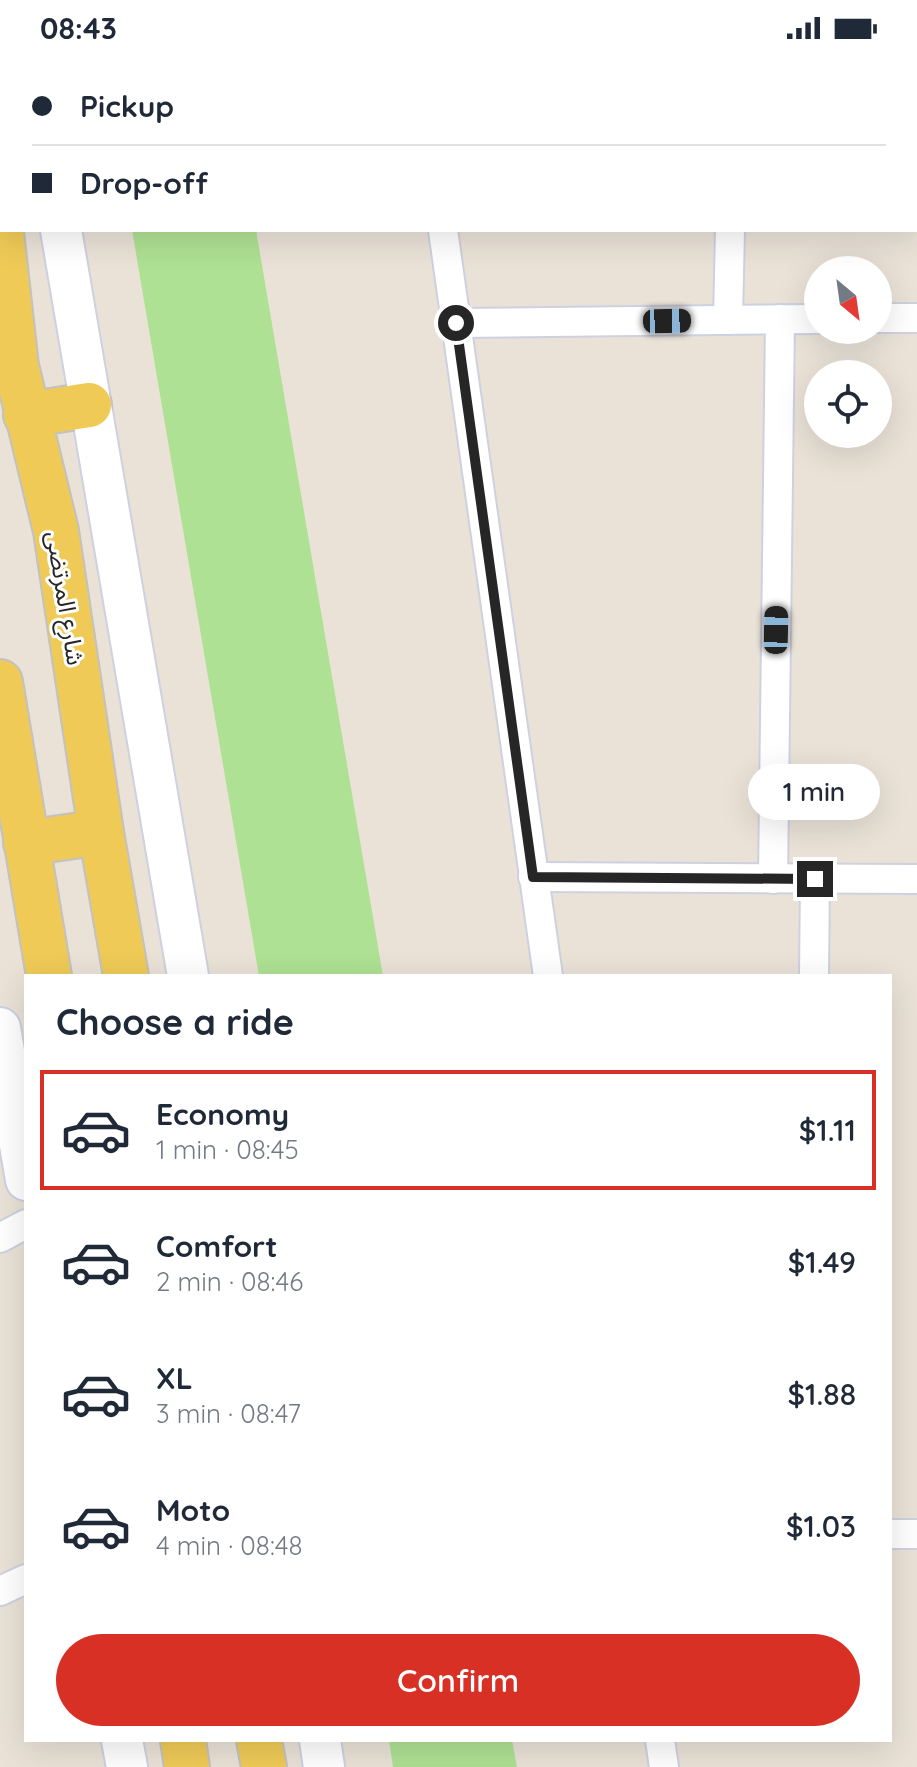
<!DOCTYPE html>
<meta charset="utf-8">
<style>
:root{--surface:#fff;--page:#f2f2f3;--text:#1f2937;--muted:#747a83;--line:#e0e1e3;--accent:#d93025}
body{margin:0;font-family:Quicksand,"Noto Sans Arabic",sans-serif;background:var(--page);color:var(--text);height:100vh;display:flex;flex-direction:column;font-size:30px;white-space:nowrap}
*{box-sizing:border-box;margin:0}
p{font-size:26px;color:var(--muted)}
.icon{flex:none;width:44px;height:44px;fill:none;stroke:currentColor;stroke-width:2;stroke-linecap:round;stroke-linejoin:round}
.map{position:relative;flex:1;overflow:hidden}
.side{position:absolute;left:24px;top:918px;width:868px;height:768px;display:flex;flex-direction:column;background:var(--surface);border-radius:0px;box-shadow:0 8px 32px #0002}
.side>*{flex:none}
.banner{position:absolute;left:0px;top:0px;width:918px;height:176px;box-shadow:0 8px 32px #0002;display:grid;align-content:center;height:176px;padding:0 32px;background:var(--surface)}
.needle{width:52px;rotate:151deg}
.fabs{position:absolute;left:804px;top:200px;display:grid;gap:16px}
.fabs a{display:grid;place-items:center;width:88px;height:88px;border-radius:50%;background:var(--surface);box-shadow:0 8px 32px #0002;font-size:40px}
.end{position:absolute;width:36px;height:36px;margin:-18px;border:10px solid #262626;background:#fff;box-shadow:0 0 0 4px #fff}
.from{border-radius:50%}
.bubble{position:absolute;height:56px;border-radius:28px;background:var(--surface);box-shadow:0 8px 32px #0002;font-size:26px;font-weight:600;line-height:56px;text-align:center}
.car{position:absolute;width:24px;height:48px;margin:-24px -12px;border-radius:10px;box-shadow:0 0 6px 2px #0007;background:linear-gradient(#222 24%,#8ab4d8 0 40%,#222 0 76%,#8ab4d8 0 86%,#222 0)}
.banner b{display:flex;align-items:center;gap:28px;height:76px;font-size:30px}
.banner b+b{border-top:2px solid var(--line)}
.banner i{width:20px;height:20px;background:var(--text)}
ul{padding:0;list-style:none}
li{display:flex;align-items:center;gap:24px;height:120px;margin:0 16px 12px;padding:0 16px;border:4px solid transparent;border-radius:0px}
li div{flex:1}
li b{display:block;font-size:30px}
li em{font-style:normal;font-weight:600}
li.selected{border-color:var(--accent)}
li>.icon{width:72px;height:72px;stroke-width:1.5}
h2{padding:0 32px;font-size:36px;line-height:96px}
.action{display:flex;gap:16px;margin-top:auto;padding:16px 32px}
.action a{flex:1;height:92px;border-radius:48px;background:var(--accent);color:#fff;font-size:32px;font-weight:600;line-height:92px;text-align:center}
.status{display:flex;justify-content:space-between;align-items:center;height:56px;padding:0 40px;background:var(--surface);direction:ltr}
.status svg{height:22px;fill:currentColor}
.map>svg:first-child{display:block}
.green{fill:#aee193}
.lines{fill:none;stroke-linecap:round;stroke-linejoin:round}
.minor-casing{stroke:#cdd1e0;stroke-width:32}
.secondary-casing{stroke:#cdd1e0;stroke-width:44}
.primary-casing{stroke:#c2c2c2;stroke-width:48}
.minor{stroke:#fff;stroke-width:28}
.secondary{stroke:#fff;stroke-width:40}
.primary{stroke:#efca57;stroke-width:44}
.route{stroke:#262626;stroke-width:10}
.labels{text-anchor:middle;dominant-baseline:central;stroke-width:6;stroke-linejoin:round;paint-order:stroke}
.street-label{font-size:24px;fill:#262626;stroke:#fff}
</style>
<div class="status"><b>08:43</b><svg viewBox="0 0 49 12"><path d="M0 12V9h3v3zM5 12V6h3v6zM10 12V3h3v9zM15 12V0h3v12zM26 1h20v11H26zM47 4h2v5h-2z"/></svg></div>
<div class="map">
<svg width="917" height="1711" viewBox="0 0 917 1711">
<rect width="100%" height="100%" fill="#eae2d7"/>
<g class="green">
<path d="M 132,174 L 256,174 L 383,920 L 259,920 Z"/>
<path d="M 389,1684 L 512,1684 L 517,1711 L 393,1711 Z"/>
</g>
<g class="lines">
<g class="minor-casing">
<g id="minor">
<path d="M 417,0 L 418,2"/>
<path d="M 735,2 L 735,0"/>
<path d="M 916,70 L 917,70"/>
<path d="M 443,174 L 548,920"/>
<path d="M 878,262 L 917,262"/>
<path d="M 728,264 L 730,174"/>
<path d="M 456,267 L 818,263"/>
<path d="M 533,821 L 917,823"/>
<path d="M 773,823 L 780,263"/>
<path d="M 814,920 L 815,823"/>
<path d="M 0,1182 L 26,1168"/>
<path d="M 890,1478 L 917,1478"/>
<path d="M 0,1535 L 26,1523"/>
<path d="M 660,1684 L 664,1711"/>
</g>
</g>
<g class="secondary-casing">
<g id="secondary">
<path d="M 33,0 L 34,2"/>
<path d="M 61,174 L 188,920"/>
<path d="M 0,972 L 26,1124"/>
<path d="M 122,1684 L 127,1711"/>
<path d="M 320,1684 L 324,1711"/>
</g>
</g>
<g class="primary-casing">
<g id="primary">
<path d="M 0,167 L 16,310 L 56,475 L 101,776 L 126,920"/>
<path d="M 26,359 L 89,349"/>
<path d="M 0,626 L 49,920"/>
<path d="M 26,787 L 101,776"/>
<path d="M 183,1684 L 187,1711"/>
<path d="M 259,1684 L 264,1711"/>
</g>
</g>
<use href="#minor" class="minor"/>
<use href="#secondary" class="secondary"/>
<use href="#primary" class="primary"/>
</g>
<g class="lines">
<path class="route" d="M 456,267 L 533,821 L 815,823"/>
</g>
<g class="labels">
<g class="street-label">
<text transform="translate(66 542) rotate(81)">شارع المرتضى</text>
</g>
</g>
</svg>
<div class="fabs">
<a><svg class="needle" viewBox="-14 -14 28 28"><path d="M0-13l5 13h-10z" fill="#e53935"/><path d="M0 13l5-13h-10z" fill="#747a83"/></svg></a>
<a><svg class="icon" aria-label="locate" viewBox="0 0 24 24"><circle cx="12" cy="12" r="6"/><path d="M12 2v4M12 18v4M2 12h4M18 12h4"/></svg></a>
</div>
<i class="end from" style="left:456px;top:267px"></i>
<i class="end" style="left:815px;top:823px"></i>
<div class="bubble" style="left:748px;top:708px;width:132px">1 min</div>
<i class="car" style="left:667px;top:265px;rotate:89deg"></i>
<i class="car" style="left:776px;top:574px;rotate:1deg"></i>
<div class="banner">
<b><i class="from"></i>Pickup</b>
<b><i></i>Drop-off</b>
</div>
<section class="side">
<h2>Choose a ride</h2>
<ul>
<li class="selected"><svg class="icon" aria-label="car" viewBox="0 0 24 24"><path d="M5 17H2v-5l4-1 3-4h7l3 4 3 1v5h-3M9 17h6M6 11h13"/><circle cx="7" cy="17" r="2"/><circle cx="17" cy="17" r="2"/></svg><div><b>Economy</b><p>1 min · 08:45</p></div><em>$1.11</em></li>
<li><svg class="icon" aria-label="car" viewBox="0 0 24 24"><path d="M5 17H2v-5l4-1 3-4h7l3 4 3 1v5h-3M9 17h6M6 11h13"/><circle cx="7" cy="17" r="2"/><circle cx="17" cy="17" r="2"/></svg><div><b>Comfort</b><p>2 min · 08:46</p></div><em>$1.49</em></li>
<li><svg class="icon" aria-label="car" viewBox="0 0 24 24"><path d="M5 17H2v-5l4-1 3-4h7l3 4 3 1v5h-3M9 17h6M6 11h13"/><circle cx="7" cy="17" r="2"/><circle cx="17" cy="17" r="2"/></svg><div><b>XL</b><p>3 min · 08:47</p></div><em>$1.88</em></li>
<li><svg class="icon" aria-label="car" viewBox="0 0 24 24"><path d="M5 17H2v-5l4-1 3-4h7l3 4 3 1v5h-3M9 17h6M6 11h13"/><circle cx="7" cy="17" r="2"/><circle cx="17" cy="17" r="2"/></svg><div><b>Moto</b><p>4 min · 08:48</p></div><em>$1.03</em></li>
</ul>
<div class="action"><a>Confirm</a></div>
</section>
</div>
